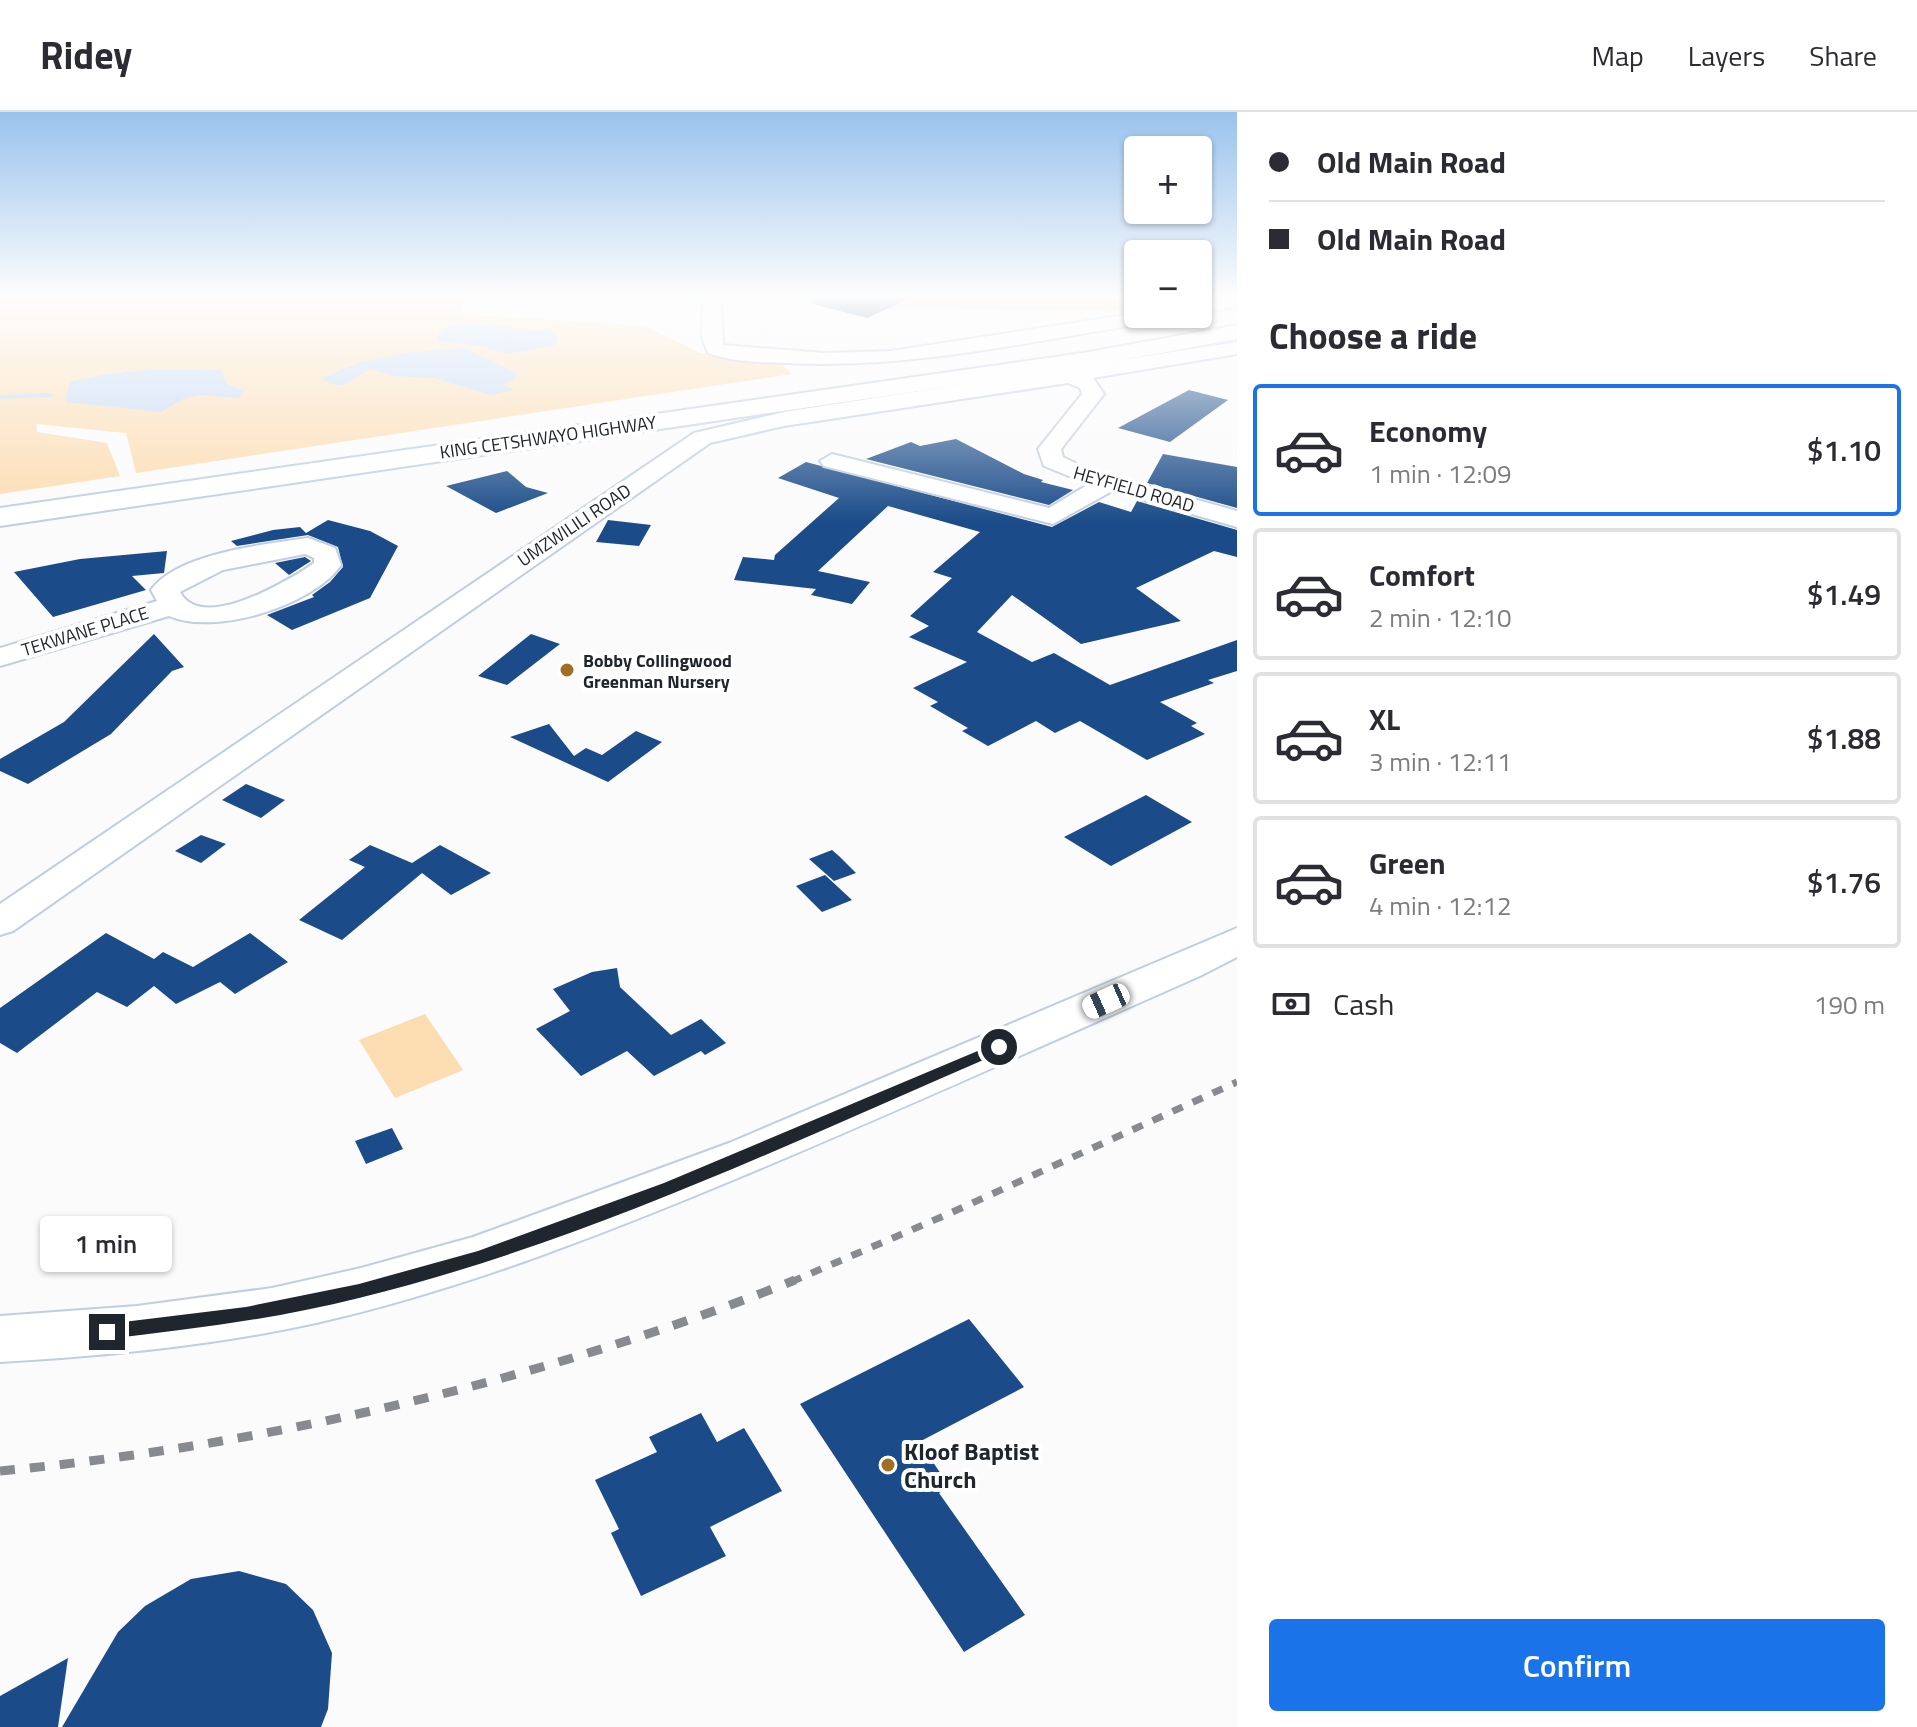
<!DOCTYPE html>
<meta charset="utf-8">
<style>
:root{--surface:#fff;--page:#f7f7f7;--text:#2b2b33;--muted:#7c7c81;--line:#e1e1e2;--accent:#1a73e8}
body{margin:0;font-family:"Titillium Web",sans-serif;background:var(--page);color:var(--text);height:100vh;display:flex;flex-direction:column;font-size:30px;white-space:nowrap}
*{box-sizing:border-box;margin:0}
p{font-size:26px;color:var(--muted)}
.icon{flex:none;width:44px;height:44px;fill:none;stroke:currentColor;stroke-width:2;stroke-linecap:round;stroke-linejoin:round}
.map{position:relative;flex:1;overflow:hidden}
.panel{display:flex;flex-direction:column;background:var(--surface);width:680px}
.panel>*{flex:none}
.guide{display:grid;align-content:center;height:176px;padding:0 32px;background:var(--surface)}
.buttons{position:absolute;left:1124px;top:24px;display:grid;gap:16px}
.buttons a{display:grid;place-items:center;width:88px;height:88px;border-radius:8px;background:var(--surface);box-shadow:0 2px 6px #0004;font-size:40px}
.end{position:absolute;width:36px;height:36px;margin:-18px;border:10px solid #20262d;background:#fff;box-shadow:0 0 0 4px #fff}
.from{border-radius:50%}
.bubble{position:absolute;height:56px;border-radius:8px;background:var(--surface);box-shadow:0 2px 6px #0004;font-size:26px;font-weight:600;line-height:56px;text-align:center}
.car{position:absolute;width:24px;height:48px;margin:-24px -12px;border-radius:10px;box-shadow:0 0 6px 2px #0007;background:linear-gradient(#fff 24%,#345 0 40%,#fff 0 76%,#345 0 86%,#fff 0)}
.guide b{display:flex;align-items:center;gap:28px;height:76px;font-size:30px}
.guide b+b{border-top:2px solid var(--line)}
.guide i{width:20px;height:20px;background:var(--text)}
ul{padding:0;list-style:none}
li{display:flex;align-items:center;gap:24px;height:132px;margin:0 16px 12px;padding:0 16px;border:4px solid var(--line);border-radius:8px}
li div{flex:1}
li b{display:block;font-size:30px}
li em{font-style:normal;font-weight:600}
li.selected{border-color:var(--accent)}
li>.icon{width:72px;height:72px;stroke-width:1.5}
h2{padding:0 32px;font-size:36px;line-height:96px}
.pay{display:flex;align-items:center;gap:20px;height:88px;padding:0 32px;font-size:30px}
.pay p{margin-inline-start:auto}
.button{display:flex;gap:16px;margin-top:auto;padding:16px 32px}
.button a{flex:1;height:92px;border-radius:8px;background:var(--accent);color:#fff;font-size:32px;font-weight:600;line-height:92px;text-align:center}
header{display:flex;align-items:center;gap:48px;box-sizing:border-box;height:112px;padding:0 40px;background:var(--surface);border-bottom:2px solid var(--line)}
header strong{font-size:38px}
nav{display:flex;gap:44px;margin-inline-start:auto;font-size:28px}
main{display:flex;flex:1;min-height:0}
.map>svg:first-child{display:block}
.green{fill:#fcdcb1}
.water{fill:#c2d8f4}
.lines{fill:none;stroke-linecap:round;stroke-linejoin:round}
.stream{stroke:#c2d8f4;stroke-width:4}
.building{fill:#1b4c89}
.minor-casing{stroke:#c0cee1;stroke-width:4}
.highway-casing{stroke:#c0cee1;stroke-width:4}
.minor{fill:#fff;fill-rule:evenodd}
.highway{fill:#fff;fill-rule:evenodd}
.rail-far1{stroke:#878a8e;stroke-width:7;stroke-dasharray:11 11;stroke-linecap:butt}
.rail{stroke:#878a8e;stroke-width:9;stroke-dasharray:15 15;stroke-linecap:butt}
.route{fill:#20262d}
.poi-dot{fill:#a06f23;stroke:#fff;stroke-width:3}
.labels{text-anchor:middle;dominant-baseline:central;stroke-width:8;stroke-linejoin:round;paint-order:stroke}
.far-street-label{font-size:18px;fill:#20262d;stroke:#fff}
.far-poi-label{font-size:18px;font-weight:bold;fill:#20262d;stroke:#fff;text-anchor:start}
.near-poi-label{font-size:24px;font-weight:bold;fill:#20262d;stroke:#fff;text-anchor:start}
</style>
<header>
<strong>Ridey</strong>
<nav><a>Map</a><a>Layers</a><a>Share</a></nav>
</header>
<main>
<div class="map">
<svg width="1237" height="1615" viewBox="0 0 1237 1615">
<rect width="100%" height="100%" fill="#fbfbfb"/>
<g class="green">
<path d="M 0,184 L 474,184 L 465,187 L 459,202 L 645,214 L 700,241 L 776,247 L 792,262 L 136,361 L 126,321 L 36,312 L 37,320 L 107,331 L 120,364 L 0,382 Z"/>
<path d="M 882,184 L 1138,184 L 1134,194 L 1120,199 L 885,197 Z"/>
<path d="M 425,902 L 463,958 L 395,986 L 359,928 Z"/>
</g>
<g class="water">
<path d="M 468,212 L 550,219 L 557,224 L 556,233 L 509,242 L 480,234 L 436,229 L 438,222 L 452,213 Z"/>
<path d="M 465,236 L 517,261 L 515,267 L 502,273 L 514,278 L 490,283 L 434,266 L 392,264 L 371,257 C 355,262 344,284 322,266 L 360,250 L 412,240 Z"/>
<path d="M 158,257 L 221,258 L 227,272 L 244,278 L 239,286 L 199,283 L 183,287 L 161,300 L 65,290 L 70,270 L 106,262 Z"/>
</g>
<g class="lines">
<path class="stream" d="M 0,285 L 51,283"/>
</g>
<g class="building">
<path d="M 813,184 L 916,184 L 867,206 L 812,192 Z"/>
<path d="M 1189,278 L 1228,288 L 1170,330 L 1118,316 Z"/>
<path d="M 956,327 L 1024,362 L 1043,368 L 1041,370 L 1073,378 L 1049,393 L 866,347 L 911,330 L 920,334 Z"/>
<path d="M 1163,342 L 1237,355 L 1237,396 L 1147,371 Z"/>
<path d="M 806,350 L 1052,415 L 1099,390 L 1131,400 L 1137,389 L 1237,418 L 1237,445 L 1214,439 L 1136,476 L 1181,509 L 1081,532 L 1012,483 L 977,520 L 1032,550 L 1054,541 L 1110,573 L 1237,528 L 1237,559 L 1208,568 L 1214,571 L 1160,590 L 1197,611 L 1191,614 L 1205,622 L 1147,648 L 1080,609 L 1055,621 L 1036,609 L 988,634 L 962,619 L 968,616 L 930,594 L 938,590 L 913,576 L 967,550 L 909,525 L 929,514 L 910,504 L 952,466 L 933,460 L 980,420 L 888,394 L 818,459 L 870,470 L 852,492 L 811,483 L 816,477 L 734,468 L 743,445 L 774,448 L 775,443 L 839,386 L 778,366 Z"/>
<path d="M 507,359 L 526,375 L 548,381 L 496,401 L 446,374 Z"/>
<path d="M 328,408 L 370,419 L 398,434 L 370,486 L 292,518 L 267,503 L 314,485 L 312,483 L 330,470 L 343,455 L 338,435 L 308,423 L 237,434 L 231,429 L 273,418 L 300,415 L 306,421 Z"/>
<path d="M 608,408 L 651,413 L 639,434 L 596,430 Z"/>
<path d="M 167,439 L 164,461 L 132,464 L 146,478 L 53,505 L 14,460 L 80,447 Z"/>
<path d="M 305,445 L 311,449 L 289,463 L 275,451 Z"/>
<path d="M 154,522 L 184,555 L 172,559 L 111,622 L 28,672 L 0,659 L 0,647 L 64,610 Z"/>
<path d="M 531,522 L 560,532 L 507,573 L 478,564 Z"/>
<path d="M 549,612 L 574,644 L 586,636 L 602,643 L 636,619 L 662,630 L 608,670 L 510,625 Z"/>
<path d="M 246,672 L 285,688 L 261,706 L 222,688 Z"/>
<path d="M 1146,683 L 1192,710 L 1111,754 L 1064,725 Z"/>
<path d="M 201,723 L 226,732 L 201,751 L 175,739 Z"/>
<path d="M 370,733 L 412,751 L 440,733 L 491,761 L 451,783 L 422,761 L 342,828 L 299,808 L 365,755 L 349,748 Z"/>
<path d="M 832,738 L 839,744 L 856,761 L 834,769 L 809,747 Z"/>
<path d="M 825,763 L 852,788 L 822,800 L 796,774 Z"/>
<path d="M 106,821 L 154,847 L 163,840 L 193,855 L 250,821 L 288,850 L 235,882 L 220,870 L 176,892 L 154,874 L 127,895 L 97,880 L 17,941 L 0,931 L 0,896 Z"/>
<path d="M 617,856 L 620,875 L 671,923 L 701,907 L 726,931 L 705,943 L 701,939 L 654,964 L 627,939 L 581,964 L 536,917 L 570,899 L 553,877 L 592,860 Z"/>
<path d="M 392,1016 L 403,1037 L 366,1052 L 355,1029 Z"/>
<path d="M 969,1207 L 1024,1275 L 919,1330 L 950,1375 L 939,1381 L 1025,1503 L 964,1540 L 800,1292 Z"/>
<path d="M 701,1301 L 717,1330 L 744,1316 L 782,1379 L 710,1415 L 726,1444 L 641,1484 L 611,1421 L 619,1417 L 595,1368 L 657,1340 L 649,1325 Z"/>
<path d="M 239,1459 L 286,1472 L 313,1498 L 332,1541 L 328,1597 L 321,1615 L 62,1615 L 118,1520 L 145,1494 L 191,1467 Z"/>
<path d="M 68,1546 L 58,1615 L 0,1615 L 0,1584 Z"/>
</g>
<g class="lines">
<g class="minor-casing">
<g id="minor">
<path d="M 703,184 L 721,184 L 723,233 L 825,241 L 891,239 L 1138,201 L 1175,202 L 1166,208 C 1041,227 913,258 786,251 C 759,250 733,250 708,241 L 702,225 Z"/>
<path d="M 1237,184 L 1237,194 L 1198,202 L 1198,190 Z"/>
<path d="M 1237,230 L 1237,242 L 1093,266 L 1104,282 L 1061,337 L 1063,345 L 1087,357 L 1237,399 L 1237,415 L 1112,379 L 1053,412 L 824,354 L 820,349 L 832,342 L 1049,396 L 1089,372 L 1044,354 L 1038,337 L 1082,282 L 1080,276 L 1068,271 L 784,314 L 710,331 L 13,819 L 0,823 L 0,792 L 694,321 L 784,300 Z"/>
<path d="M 308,426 L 335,436 L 341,453 C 313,494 214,524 169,504 L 0,554 L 0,536 L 157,489 L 151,478 C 177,441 266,432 308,426 ZM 305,442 L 314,446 L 314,451 L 304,458 C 277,474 201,519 180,480 L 223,458 Z"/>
<path d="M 1237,816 L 1237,845 L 1200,864 C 1046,932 893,1001 738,1066 C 601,1123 461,1178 316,1211 C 212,1234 106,1244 0,1250 L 0,1204 L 137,1194 L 272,1176 L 361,1156 L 473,1125 L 729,1031 Z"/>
</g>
</g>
<g class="highway-casing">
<path id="highway" d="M 1237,213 L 1237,227 L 1089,254 L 0,414 L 0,396 L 1089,240 Z"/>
</g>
<use href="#minor" class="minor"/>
<use href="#highway" class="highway"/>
<path class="rail-far1" d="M 791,1170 L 946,1103 L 1237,970"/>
<path class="rail" d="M 0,1359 C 264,1334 549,1267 795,1168"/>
</g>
<linearGradient id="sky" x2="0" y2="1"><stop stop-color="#99c2ed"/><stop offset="0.45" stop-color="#fdfdfd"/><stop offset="1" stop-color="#fdfdfd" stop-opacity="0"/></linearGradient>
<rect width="1237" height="410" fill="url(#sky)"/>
<path class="route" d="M 999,930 L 1007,935 L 1004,939 C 793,1030 583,1131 359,1186 C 276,1207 192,1217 107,1227 L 99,1220 L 107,1212 L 246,1195 L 359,1172 L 478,1139 L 664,1071 Z"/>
<g class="poi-dot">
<circle cx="567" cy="558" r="8"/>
<circle cx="888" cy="1353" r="8"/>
</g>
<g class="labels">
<g class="far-street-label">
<text transform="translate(548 325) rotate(-8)">KING CETSHWAYO HIGHWAY</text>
<text transform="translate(1134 377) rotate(16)">HEYFIELD ROAD</text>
<text transform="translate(574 413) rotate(-34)">UMZWILILI ROAD</text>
<text transform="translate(85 519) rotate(-17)">TEKWANE PLACE</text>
</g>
<g class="far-poi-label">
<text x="583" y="548">Bobby Collingwood<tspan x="583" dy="21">Greenman Nursery</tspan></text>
</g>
<g class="near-poi-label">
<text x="904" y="1339">Kloof Baptist<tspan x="904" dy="28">Church</tspan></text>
</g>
</g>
</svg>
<div class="buttons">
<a>+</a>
<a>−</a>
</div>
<i class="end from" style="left:999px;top:935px"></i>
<i class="end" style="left:107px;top:1220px"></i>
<div class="bubble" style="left:40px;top:1104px;width:132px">1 min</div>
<i class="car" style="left:1106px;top:889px;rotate:246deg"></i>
</div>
<section class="panel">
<div class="guide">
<b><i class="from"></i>Old Main Road</b>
<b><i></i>Old Main Road</b>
</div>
<h2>Choose a ride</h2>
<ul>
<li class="selected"><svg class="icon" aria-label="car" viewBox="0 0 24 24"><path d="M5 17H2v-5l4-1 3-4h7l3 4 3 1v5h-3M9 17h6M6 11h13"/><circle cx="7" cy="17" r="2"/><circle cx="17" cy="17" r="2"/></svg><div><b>Economy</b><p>1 min · 12:09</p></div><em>$1.10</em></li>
<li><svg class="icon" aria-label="car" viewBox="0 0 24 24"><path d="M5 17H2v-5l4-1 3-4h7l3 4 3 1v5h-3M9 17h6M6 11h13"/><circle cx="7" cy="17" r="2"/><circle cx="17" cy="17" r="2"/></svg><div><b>Comfort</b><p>2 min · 12:10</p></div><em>$1.49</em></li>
<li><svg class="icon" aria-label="car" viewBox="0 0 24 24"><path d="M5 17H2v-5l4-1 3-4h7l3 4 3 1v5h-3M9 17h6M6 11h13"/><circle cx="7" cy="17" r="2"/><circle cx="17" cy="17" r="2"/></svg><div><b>XL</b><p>3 min · 12:11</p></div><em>$1.88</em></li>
<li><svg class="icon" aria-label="car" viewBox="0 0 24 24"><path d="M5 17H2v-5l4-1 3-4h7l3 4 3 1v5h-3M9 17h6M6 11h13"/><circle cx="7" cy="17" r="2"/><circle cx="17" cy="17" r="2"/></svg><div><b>Green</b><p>4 min · 12:12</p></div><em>$1.76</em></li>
</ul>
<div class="pay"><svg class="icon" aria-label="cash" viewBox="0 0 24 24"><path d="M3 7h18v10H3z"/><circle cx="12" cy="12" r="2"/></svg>Cash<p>190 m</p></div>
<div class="button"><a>Confirm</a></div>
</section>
</main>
